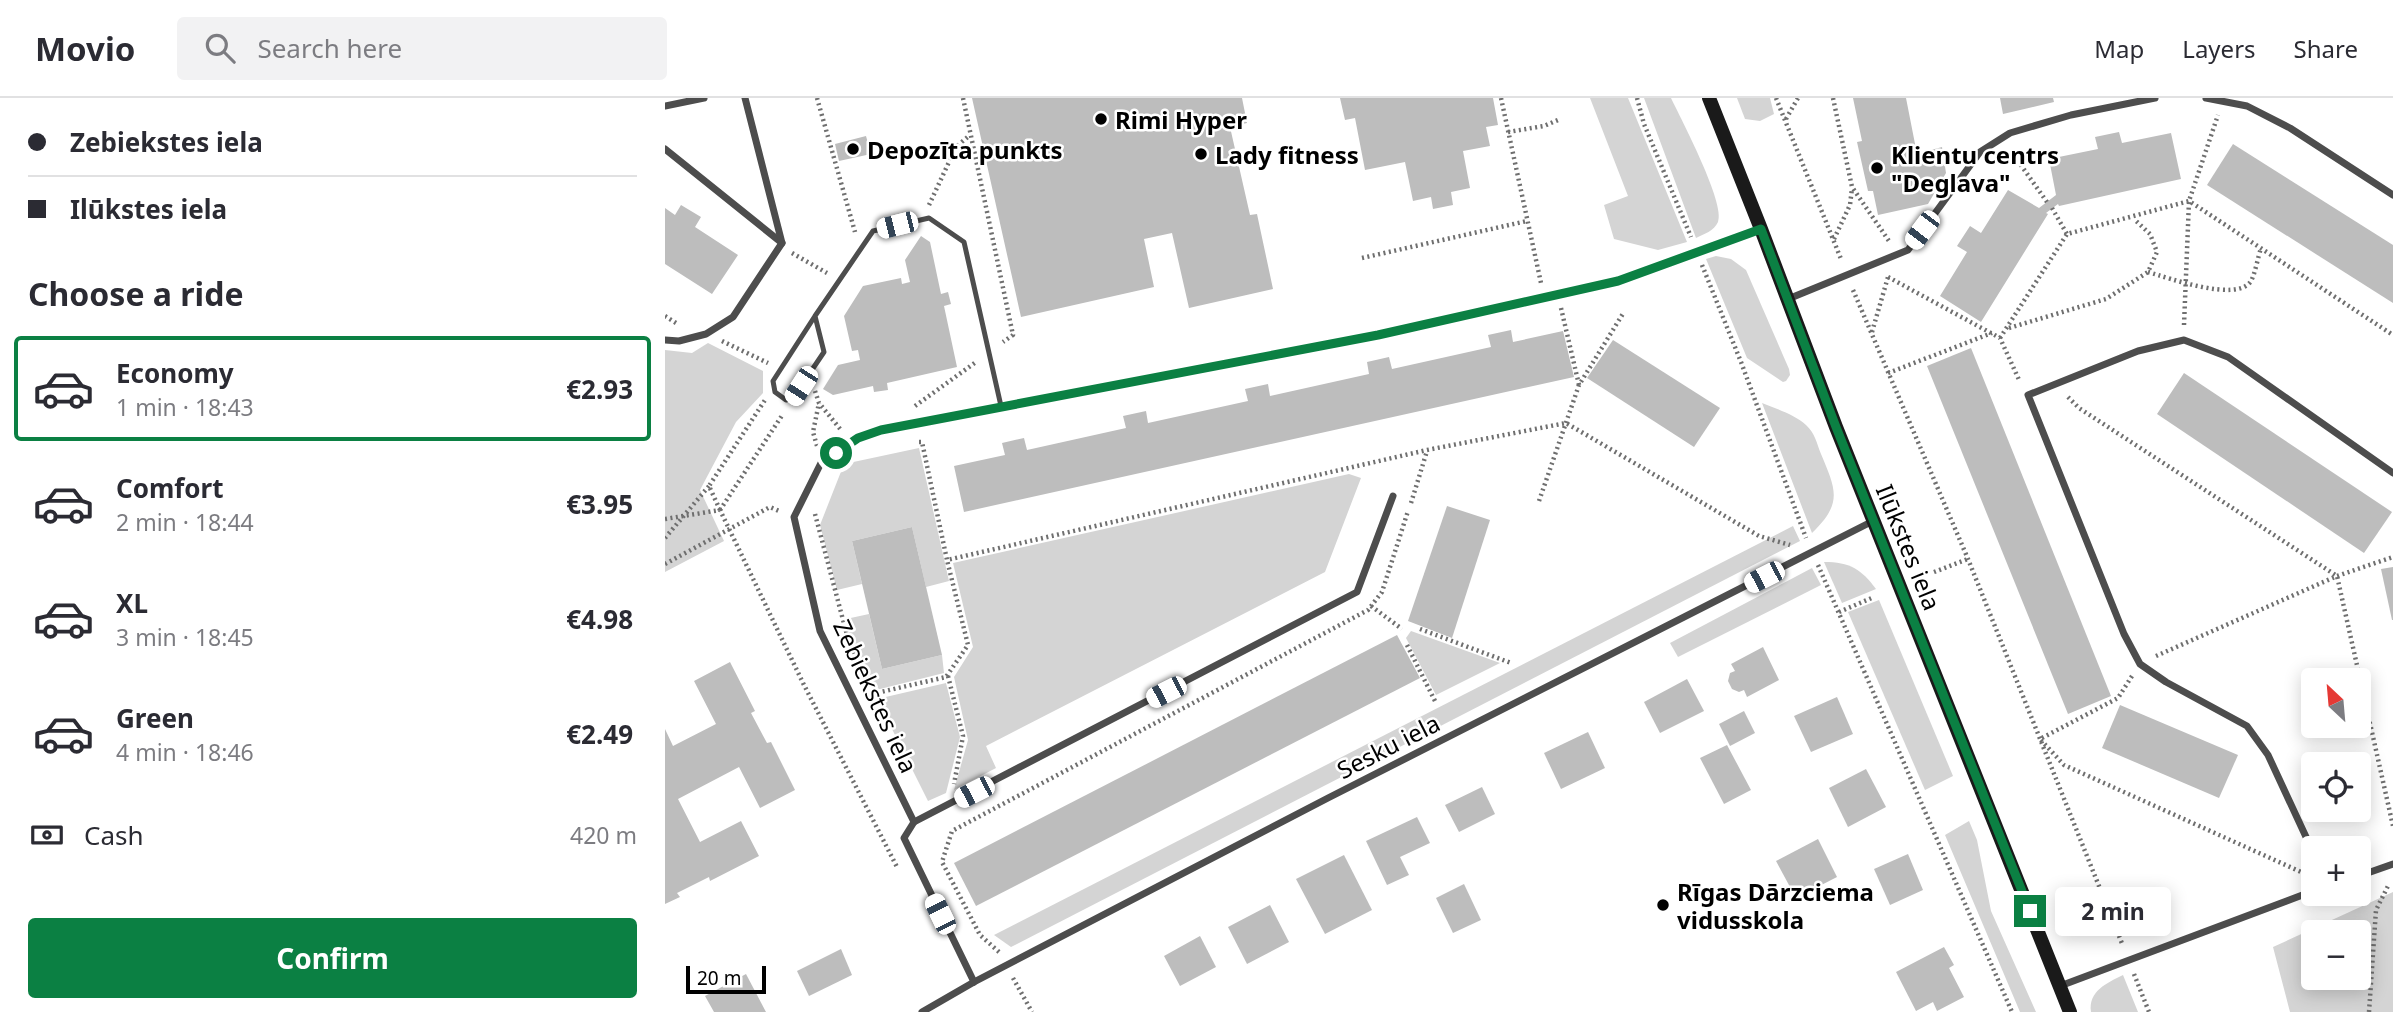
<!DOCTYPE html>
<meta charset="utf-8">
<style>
:root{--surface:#fff;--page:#f2f2f3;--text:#2b2b33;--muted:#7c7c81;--line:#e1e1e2;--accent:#0b8043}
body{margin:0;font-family:"Noto Sans",sans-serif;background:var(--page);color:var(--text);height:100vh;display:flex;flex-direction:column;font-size:26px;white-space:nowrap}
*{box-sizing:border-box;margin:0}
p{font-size:23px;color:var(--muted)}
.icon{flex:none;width:38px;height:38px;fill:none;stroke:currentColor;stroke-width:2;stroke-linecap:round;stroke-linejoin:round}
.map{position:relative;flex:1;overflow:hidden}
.panel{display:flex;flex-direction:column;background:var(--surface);width:665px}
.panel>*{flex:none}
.guide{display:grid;align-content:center;height:154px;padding:0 28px;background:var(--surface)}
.needle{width:46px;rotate:334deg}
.controls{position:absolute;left:1636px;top:570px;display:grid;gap:14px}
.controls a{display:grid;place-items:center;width:70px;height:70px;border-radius:7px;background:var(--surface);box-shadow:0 4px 18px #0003;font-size:35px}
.scale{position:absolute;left:21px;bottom:18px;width:80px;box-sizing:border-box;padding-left:7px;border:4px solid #000;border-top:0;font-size:19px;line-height:24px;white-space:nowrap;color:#000;-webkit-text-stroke:5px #fff;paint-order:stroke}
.end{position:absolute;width:32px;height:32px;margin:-16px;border:9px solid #0b8043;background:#fff;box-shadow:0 0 0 4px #fff}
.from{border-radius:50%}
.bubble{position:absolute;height:49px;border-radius:7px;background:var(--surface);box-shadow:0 4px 18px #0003;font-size:23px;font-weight:700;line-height:49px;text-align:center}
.car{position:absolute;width:21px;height:42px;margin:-21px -10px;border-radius:9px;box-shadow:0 0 5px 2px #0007;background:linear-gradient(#fff 24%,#345 0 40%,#fff 0 76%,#345 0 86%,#fff 0)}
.guide b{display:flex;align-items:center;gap:24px;height:66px;font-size:26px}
.guide b+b{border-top:2px solid var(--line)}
.guide i{width:18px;height:18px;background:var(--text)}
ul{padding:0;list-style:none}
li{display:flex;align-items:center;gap:21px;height:105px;margin:0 14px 10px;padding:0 14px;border:4px solid transparent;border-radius:7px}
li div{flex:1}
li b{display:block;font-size:26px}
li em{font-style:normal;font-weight:700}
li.on{border-color:var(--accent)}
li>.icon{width:63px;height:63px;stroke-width:1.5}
h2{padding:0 28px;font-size:32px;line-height:84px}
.pay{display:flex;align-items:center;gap:18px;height:77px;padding:0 28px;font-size:26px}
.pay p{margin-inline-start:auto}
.cta{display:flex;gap:14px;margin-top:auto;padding:14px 28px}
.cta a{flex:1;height:80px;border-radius:7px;background:var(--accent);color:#fff;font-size:28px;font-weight:700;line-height:80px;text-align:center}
header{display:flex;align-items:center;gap:42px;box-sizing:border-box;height:98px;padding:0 35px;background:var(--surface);border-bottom:2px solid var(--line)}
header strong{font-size:33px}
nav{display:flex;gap:38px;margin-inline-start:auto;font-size:24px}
.search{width:490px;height:63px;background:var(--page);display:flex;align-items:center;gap:18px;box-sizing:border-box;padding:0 24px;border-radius:7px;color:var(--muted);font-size:26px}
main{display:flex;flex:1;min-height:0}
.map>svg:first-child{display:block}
.green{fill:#d4d4d4;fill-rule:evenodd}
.building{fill:#bdbdbd}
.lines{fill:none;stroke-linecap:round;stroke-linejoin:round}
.path{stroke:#6f6f6f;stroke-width:4.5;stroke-dasharray:2 3.5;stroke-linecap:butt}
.lane{stroke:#4d4d4d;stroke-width:5}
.street{stroke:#4d4d4d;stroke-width:7}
.secondary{stroke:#1a1a1a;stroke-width:14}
.route{stroke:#0b8043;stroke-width:9}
.poi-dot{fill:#000;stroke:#fff;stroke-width:2.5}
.labels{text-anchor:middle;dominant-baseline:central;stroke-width:5;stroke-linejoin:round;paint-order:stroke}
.poi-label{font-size:24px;font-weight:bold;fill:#000;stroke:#fff;text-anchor:start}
.street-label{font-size:24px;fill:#000;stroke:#fff}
</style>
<header>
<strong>Movio</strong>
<div class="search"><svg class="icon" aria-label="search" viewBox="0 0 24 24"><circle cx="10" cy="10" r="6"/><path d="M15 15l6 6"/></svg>Search here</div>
<nav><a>Map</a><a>Layers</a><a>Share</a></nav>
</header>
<main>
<section class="panel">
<div class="guide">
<b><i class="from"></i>Zebiekstes iela</b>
<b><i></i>Ilūkstes iela</b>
</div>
<h2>Choose a ride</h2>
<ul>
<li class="on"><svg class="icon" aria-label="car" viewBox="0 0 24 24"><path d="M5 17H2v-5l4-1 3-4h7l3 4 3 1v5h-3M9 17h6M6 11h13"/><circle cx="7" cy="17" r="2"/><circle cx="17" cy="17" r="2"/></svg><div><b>Economy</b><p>1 min · 18:43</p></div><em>€2.93</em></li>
<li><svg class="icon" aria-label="car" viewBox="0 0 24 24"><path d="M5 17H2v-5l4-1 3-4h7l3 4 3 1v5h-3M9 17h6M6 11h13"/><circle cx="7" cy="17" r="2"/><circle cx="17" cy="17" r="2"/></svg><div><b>Comfort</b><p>2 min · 18:44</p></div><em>€3.95</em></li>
<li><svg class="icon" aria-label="car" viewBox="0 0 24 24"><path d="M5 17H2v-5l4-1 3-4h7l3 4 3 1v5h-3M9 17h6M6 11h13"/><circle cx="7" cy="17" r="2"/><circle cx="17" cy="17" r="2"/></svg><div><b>XL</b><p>3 min · 18:45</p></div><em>€4.98</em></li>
<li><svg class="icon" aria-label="car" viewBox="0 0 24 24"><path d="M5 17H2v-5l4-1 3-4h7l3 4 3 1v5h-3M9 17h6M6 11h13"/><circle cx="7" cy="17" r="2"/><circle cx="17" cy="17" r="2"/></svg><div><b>Green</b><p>4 min · 18:46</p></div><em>€2.49</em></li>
</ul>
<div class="pay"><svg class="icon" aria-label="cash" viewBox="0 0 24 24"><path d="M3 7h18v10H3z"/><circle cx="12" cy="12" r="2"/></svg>Cash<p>420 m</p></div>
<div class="cta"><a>Confirm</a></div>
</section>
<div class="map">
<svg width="1728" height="914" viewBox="0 0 1728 914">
<rect width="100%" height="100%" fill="#fff"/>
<g class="green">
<path d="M 925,0 L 963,0 L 1022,144 L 993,152 L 949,141 L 939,107 L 963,98 Z"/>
<path d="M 979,0 L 1006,0 C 1016,21 1061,106 1053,124 C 1049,133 1039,136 1031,140 Z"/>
<path d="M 1072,0 L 1105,0 L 1109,16 L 1095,23 L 1080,21 Z"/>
<path d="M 1051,158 L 1066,161 L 1081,172 L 1124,271 L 1125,277 L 1121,283 L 1118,284 L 1082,260 L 1041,161 Z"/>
<path d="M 43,245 L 98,273 L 98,295 L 71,324 L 35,392 L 59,443 L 0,474 L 0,252 L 27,255 Z"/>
<path d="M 1097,305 C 1112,311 1130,317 1141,327 C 1150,335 1152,346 1156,356 C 1171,392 1178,405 1147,435 Z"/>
<path d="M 254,350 L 284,483 L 261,489 L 247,429 L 187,443 L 197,486 L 172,492 L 155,427 L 179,366 Z"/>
<path d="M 684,376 L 696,380 L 660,474 L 321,648 L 331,670 L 289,692 L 303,642 L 289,579 L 308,549 L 288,465 Z"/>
<path d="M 1128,428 L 1135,443 L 346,849 L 329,837 Z"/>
<path d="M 1159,464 C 1185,464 1196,471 1211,491 L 1177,505 Z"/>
<path d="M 1147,470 L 1156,487 L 1013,559 L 1005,545 Z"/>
<path d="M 1214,502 L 1288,678 L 1260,692 L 1183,514 Z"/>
<path d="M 204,516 L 217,571 L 277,557 L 279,575 L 211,592 L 184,535 L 181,521 Z"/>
<path d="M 746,533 L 835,565 L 771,597 L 741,540 Z"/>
<path d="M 281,585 L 295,639 L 281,695 L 263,703 L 212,601 Z"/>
<path d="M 1304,723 L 1312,742 L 1326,813 L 1371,914 L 1355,914 L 1280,737 Z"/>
<path d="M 1728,794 L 1728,914 L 1625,914 L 1608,849 ZM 1648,835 L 1694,835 L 1694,880 L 1648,880 Z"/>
<path d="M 1458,877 L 1473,914 L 1426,914 C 1423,893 1442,885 1458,877 Z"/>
</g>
<g class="building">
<path d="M 307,0 L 577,0 L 582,25 L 565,29 L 585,117 L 592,116 L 608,191 L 524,210 L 507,135 L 479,141 L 489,189 L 356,219 Z"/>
<path d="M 675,0 L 828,0 L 833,27 L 821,29 L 825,48 L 798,53 L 805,90 L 786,94 L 788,107 L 768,111 L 766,99 L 748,103 L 740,64 L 700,72 L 690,20 L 680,22 Z"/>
<path d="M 1188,0 L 1241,0 L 1252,56 L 1277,49 L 1281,75 L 1263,106 L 1213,117 L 1208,93 L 1203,93 L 1192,44 L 1197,43 Z"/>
<path d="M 1335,0 L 1388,0 L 1389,4 L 1338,16 Z"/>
<path d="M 1454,34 L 1457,45 L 1506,35 L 1516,81 L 1394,108 L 1393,106 L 1381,115 L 1383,116 L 1316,224 L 1275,198 L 1302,154 L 1292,148 L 1305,128 L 1316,135 L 1343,92 L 1374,110 L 1391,97 L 1384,61 L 1433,51 L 1430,39 Z"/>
<path d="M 201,38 L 206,56 L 174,63 L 170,46 Z"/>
<path d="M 1568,46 L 1728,147 L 1728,205 L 1542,87 Z"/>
<path d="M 16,107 L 36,119 L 30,129 L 73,157 L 47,196 L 0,166 L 0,110 L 10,117 Z"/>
<path d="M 256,138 L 265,144 L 276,196 L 283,194 L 286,206 L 279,208 L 292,269 L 222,285 L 223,292 L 209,294 L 208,288 L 168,297 L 158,291 L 173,267 L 195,262 L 193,252 L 187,253 L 179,218 L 198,188 L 236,180 L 237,186 L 245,184 L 240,162 Z"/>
<path d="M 846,232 L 848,244 L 898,233 L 909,279 L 299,414 L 289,368 L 340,357 L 337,345 L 359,340 L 362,352 L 461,330 L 458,318 L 481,313 L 483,325 L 583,303 L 580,291 L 603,286 L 605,298 L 704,276 L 702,264 L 724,259 L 727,271 L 826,249 L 823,237 Z"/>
<path d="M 948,242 L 1055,310 L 1029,349 L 922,280 Z"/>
<path d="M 1306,250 L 1446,598 L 1403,616 L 1262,268 Z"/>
<path d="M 1519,275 L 1727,414 L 1699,455 L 1492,316 Z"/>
<path d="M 782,408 L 825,422 L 787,540 L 743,523 Z"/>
<path d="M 247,429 L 277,557 L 217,571 L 187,443 Z"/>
<path d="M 1728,469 L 1728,522 L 1727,522 L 1716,471 Z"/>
<path d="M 732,537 L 755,580 L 311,808 L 289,765 Z"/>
<path d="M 1098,549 L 1114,582 L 1082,599 L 1079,592 L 1074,594 L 1067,591 L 1063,583 L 1065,575 L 1070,573 L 1066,566 Z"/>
<path d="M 65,564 L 90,613 L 86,615 L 102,645 L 106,644 L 130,692 L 95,710 L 74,669 L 13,701 L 35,744 L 76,723 L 94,758 L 45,783 L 44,779 L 12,795 L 15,799 L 0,806 L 0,631 L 8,648 L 51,626 L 29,583 Z"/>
<path d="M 1022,581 L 1039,613 L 995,635 L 979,604 Z"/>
<path d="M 1172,599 L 1188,636 L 1146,654 L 1129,618 Z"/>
<path d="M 1455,607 L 1573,657 L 1554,700 L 1437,650 Z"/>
<path d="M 1079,613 L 1090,635 L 1065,648 L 1054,626 Z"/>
<path d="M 923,634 L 940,670 L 896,691 L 879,655 Z"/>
<path d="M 1062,647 L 1086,692 L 1059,706 L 1035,660 Z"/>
<path d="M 1201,671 L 1221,709 L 1183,729 L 1164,690 Z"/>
<path d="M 817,689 L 830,716 L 794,734 L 780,707 Z"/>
<path d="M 752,719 L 765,745 L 735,759 L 744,777 L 722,787 L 701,743 Z"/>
<path d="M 1153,741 L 1172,779 L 1131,800 L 1111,763 Z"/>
<path d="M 1243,756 L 1258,792 L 1225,807 L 1209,771 Z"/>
<path d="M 679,757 L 707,812 L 660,836 L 631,781 Z"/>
<path d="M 799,786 L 816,822 L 788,835 L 771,800 Z"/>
<path d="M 605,807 L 624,844 L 582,866 L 563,829 Z"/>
<path d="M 535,838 L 551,869 L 515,888 L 499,858 Z"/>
<path d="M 1279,849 L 1289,867 L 1284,870 L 1299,899 L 1272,913 L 1268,904 L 1251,913 L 1231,874 Z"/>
<path d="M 176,851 L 187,877 L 144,898 L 132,873 Z"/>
<path d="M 81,876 L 101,914 L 49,914 L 40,898 Z"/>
</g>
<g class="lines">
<g class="path">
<path d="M 152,0 L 190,134"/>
<path d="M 298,0 L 348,237 L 338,244"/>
<path d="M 836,0 L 876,185"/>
<path d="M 972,0 L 979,26 L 1026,139"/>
<path d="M 1111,0 L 1176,161"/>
<path d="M 1168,0 L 1187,89 L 1224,143"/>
<path d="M 1121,21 L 1133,0"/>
<path d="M 843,34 L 879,28 L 893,22"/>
<path d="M 1346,53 L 1382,104"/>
<path d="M 264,107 L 291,49 L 305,37"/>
<path d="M 1387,110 L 1402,136"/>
<path d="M 1169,141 L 1185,107 L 1187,90"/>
<path d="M 127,155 L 162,175"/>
<path d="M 697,160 L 862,123"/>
<path d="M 1037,167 L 1076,264 L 1141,440"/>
<path d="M 1483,174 C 1504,180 1572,205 1586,183 C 1590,176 1593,159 1596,150"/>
<path d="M 1223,179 L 1335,240 L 1355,284"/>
<path d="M 1188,192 L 1303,461 L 1458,848"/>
<path d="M 896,210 L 914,287"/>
<path d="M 0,218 L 11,225"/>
<path d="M 1519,227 L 1524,103 L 1553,17"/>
<path d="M 1344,230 L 1441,201 L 1483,174 L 1492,154 L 1485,136 L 1469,121"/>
<path d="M 1207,234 L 1223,179"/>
<path d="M 1335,240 L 1402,136 L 1524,103 L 1728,237"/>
<path d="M 57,243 L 103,265"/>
<path d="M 1223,275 L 1327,235"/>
<path d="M 150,293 L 154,305 L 176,332"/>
<path d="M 1403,299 L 1414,310 L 1672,478 L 1728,728"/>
<path d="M 250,308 L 311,264"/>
<path d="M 254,344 L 257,344 L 282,462 L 762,352 L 901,325 L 1094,438 L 1125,447"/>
<path d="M 152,348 L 148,334 L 154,305"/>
<path d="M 874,403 L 914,287 L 959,214"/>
<path d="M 746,405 L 762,353"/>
<path d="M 55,412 L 44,388 L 100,302"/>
<path d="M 55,412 L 118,316"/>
<path d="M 150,416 L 182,537 L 203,587"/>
<path d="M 0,421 L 55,412 L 139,587 L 232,769"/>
<path d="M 0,440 L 44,388"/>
<path d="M 0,466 L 105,409 L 114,413"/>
<path d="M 1153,467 L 1347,914"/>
<path d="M 1269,474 L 1303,461"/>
<path d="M 706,508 L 737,531"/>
<path d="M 1174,514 L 1209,499"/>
<path d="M 755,531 L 846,565"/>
<path d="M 742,547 L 770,603"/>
<path d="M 1491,558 L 1672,478 L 1728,459"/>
<path d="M 283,578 L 298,638 L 289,686"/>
<path d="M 1467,578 L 1453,600 L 1375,641 L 1399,667 L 1645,778"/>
<path d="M 207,596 L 281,579 L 303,547 L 282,462"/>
<path d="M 334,854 L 315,837 L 277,764 L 287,733 L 703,512 L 717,494 L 743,413"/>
<path d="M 1469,876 L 1484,914"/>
<path d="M 348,880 L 367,914"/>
<path d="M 1704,914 L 1711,812 L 1724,786"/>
</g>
<path class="lane" d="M 150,218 L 108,283 L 110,294 L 121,302 L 128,300 L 159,254 L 150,218 L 208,133 L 264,120 L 299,144 L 336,308"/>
<g class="street">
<path d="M 1541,0 L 1582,8 L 1625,30 L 1728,97"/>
<path d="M 0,8 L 39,0"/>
<path d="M 0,51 L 117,145"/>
<path d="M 1123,201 L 1243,152 L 1315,54 L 1345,35 L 1406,17 L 1490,0"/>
<path d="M 0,242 L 14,243 L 41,236 L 68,219 L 117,145 L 80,0"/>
<path d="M 249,724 L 692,494 L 728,398"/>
<path d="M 1648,754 L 1603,657 L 1582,628 L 1501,584 L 1475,566 L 1459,536 L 1363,297 L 1473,253 L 1519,242 L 1563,259 L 1728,375"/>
<path d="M 1694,778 L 1728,766"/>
<path d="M 309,884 L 239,740 L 249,724 L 155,533 L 129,419 L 156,365 L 193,340 L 216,332 L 713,237 L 953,183 L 1096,131"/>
<path d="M 1395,888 L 1648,793"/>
<path d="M 257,914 L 309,884 L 663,700 L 1208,423"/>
</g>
<path class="secondary" d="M 1044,0 L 1096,131 L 1171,329 L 1405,914"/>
</g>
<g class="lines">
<path class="route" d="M 171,355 L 193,340 L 216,332 L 713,237 L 953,183 L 1096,131 L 1171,329 L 1365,813"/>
</g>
<g class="poi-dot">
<circle cx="436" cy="21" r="7"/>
<circle cx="188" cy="51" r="7"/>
<circle cx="536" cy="56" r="7"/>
<circle cx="1212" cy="70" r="7"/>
<circle cx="998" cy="807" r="7"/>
</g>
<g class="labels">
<g class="poi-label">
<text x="450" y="21">Rimi Hyper</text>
<text x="202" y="51">Depozīta punkts</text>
<text x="550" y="56">Lady fitness</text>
<text x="1226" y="56">Klientu centrs<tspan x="1226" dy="28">"Deglava"</tspan></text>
<text x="1012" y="793">Rīgas Dārzciema<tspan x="1012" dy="28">vidusskola</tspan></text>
</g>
<g class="street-label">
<text transform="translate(1244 449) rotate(68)">Ilūkstes iela</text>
<text transform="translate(211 598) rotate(65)">Zebiekstes iela</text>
<text transform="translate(723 648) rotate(-27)">Sesku iela</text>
</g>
</g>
</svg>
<div class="controls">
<a><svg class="needle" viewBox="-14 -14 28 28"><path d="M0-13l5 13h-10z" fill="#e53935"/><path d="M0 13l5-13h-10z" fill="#7c7c81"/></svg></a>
<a><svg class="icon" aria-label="locate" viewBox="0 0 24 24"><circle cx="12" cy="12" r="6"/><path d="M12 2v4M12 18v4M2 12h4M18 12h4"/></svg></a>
<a>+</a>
<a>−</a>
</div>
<div class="scale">20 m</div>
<i class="end from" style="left:171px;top:355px"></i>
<i class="end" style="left:1365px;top:813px"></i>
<div class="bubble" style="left:1390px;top:789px;width:116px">2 min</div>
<i class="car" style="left:232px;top:127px;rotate:256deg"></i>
<i class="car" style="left:1257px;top:132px;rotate:217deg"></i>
<i class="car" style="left:136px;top:288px;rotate:213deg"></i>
<i class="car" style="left:1099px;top:479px;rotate:243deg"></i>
<i class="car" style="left:501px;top:594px;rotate:243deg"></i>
<i class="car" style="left:309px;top:694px;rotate:243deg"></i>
<i class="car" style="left:275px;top:816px;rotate:334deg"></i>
</div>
</main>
